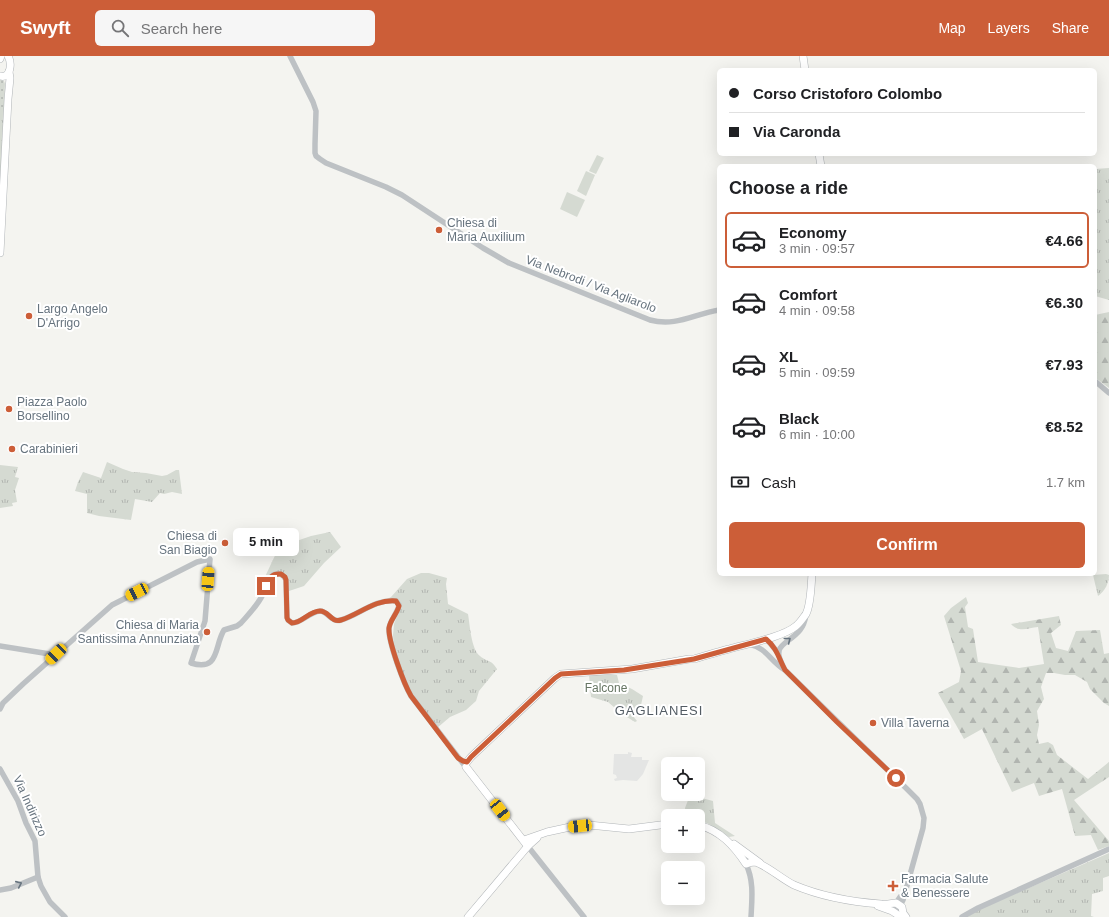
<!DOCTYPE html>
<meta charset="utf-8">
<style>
:root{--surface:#fff;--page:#f6f6f6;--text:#202124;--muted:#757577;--line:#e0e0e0;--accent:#cc5e38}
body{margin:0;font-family:Helvetica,sans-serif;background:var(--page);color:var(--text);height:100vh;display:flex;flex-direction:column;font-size:15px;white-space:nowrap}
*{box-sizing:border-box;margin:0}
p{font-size:13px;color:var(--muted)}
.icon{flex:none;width:22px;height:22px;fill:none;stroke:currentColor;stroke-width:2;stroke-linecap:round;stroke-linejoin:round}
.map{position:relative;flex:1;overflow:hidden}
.sheet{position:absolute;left:717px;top:108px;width:380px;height:412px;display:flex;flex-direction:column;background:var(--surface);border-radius:6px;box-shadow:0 4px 16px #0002}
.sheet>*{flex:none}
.guide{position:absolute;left:717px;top:12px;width:380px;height:88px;border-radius:6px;box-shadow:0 4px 16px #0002;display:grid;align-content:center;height:88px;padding:0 12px;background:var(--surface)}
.controls{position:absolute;left:661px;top:701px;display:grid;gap:8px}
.controls a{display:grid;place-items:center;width:44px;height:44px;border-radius:6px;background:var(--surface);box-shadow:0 4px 16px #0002;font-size:20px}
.end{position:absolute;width:18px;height:18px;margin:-9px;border:5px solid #cc5e38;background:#fff;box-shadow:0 0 0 2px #fff}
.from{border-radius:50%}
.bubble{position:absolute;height:28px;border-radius:6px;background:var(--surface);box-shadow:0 4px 16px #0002;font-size:13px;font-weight:800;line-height:28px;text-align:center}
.car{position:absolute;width:12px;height:24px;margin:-12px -6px;border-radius:5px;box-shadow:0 0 3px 1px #0007;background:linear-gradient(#f5c518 24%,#345 0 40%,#f5c518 0 76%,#345 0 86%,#f5c518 0)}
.guide b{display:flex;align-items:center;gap:14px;height:38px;font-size:15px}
.guide b+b{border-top:1px solid var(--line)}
.guide i{width:10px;height:10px;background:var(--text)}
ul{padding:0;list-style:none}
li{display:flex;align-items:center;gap:12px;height:56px;margin:0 8px 6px;padding:0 4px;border:2px solid transparent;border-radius:6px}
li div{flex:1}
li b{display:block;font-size:15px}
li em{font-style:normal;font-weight:800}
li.active{border-color:var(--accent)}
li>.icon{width:36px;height:36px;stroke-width:1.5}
h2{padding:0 12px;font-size:18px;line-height:48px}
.pay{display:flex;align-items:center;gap:10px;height:44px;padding:0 12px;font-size:15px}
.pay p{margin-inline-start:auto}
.primary-button{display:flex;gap:8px;margin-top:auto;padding:8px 12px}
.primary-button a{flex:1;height:46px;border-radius:6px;background:var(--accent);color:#fff;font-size:16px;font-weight:800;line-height:46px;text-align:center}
header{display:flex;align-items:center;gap:24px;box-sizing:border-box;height:56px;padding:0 20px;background:var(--accent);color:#fff}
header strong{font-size:19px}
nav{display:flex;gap:22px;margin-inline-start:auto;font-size:14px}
.search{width:280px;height:36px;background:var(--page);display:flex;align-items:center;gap:10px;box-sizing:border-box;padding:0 14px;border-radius:6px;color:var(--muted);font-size:15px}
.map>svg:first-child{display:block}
.built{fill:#e4e5e4}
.grass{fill:url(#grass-tufts)}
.forest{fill:url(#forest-firs)}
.garden{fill:url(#garden-dots)}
.pitch{fill:#d5dad2}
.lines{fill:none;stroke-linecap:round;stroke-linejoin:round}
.major-casing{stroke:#b1b5b8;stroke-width:8}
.minor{stroke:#bdc1c4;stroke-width:5.5}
.major{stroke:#fff;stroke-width:7}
.oneway{stroke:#66737e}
.route{stroke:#cc5e38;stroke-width:5}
.poi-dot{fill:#cc5e38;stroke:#fff;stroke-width:1.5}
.labels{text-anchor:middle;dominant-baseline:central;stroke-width:4;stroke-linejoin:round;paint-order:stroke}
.poi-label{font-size:12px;fill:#66737e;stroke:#fff;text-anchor:start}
.street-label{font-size:12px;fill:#66737e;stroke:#fff}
.park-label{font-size:12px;fill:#677664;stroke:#fff}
.neighbourhood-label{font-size:13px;letter-spacing:1px;fill:#535c64;stroke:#fff}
</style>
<header>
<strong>Swyft</strong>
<div class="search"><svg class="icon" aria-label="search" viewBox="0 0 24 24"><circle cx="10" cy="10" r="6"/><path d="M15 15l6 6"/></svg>Search here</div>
<nav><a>Map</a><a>Layers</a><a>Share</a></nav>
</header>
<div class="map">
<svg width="1109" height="861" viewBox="0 0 1109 861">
<defs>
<pattern id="grass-tufts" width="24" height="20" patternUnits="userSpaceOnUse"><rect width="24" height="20" fill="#d5dad2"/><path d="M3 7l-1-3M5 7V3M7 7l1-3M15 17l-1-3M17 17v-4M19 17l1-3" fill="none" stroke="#b1b5b0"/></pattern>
<pattern id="forest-firs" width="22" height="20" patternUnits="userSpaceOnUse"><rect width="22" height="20" fill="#d5dad2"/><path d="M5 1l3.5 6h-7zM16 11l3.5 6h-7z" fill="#b1b5b0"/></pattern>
<pattern id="garden-dots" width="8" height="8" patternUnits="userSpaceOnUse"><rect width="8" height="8" fill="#d5dad2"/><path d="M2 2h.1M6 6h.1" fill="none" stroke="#b1b5b0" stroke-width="1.8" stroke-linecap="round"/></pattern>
</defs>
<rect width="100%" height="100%" fill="#f4f4f0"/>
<path class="built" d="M 628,696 L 632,697 L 631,701 L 642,701 L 642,704 L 649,704 L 643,718 L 637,725 L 623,724 L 615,725 L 614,723 L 617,722 L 616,719 L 613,718 L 614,698 L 628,698 Z"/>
<g class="grass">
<path d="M 0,53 L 4,53 L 0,129 Z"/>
<path d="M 1109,112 L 1109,244 L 1095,240 L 1095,113 Z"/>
<path d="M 107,406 L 123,413 L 132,416 L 146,417 L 162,420 L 167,419 L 176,414 L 179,414 L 182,438 L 172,436 L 164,438 L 160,437 L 152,446 L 135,443 L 131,464 L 99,460 L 87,457 L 87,438 L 75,435 L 78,426 L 83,416 L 101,422 Z"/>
<path d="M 0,409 L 18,411 L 15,421 L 19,422 L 15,434 L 17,446 L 12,447 L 13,450 L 0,452 Z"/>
<path d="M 330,476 L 341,491 L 324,507 L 304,530 L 289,535 L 289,530 L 280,516 L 264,530 L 258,527 L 261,524 L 263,525 L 279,491 L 311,480 Z"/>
<path d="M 421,517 L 429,517 L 447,522 L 446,528 L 448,548 L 468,558 C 470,569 471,593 480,600 C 488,607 490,602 497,613 L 479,635 L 476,645 L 466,654 L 450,661 L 437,672 L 409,635 L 394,592 L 393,579 L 394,568 L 401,550 L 385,544 L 391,541 L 407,523 Z"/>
<path d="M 1106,518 L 1109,519 C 1109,527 1105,535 1098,540 L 1093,519 Z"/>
<path d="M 589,619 L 617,619 L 619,627 L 632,633 L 643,640 L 641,649 L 633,660 L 637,665 L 635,666 L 622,658 L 608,646 L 591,641 Z"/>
<path d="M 690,739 L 713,745 L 715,767 L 735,780 L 729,781 L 707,767 L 698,765 L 698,760 L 686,760 L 685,752 Z"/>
<path d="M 1109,797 L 1109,820 L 1103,822 L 1103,835 L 1092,838 L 1091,860 L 1094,861 L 967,861 L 978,854 Z"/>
</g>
<g class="forest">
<path d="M 1109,256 L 1109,332 L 1097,323 L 1095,320 L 1095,259 Z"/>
<path d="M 966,541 L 968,547 L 965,551 L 968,571 L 973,573 L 978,606 L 1019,612 L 1044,608 L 1038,571 C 1028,572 1019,577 1011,568 L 1059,560 L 1061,569 L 1051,577 L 1056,592 L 1068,595 L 1076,575 L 1100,574 L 1104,598 L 1109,597 L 1109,650 L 1104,647 L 1090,633 L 1087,626 L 1075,619 L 1065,619 L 1054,617 L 1046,617 L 1041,631 L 1044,643 L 1037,655 L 1039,669 L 1037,679 L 1039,688 L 1048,686 L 1053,689 L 1057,699 L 1088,723 L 1109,706 L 1109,721 L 1074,744 L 1109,785 L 1109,790 L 1098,794 L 1091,779 L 1075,780 L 1062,733 L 1039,740 L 1034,727 L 1012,736 L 982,673 L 964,683 L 938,637 L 959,626 L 961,615 L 944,560 L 951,552 Z"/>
</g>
<path class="garden" d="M 0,23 L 4,25 L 5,28 L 4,53 L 0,53 Z"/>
<g class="pitch">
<path d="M 597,99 L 604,102 L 596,118 L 589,115 Z"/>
<path d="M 586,115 L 595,119 L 586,140 L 577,135 Z"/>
<path d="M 567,136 L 585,144 L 577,161 L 560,153 Z"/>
</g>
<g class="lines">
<g class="major-casing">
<g id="major">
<path d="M 803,0 L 805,14"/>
<path d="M 0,3 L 1,0"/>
<path d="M 0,20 C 11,23 12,7 8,0"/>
<path d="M 819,98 L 821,110"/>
<path d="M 0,197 L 8,43 L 10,22 L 9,16"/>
<path d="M 467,706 L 471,701 L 555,622 L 561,618 L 632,613 L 689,603 L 694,603 C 705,600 717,596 729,593 C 747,588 783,581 796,570 C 800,567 803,562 806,558 C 811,548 811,529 812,518"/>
<path d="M 466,711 L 526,788"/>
<path d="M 698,769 C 720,774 734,790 746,808 C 748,807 752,806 755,806 C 765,808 783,824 794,829 C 820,840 853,846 881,848 C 886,849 891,847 896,847 L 902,851 L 903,857 L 906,861"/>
<path d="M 524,784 L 547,776 L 570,771 L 589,769 L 629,773 L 668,768"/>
<path d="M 734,788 L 760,807"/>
<path d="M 878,850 L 892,855 L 901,861"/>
<path d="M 468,861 L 528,790 L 537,782"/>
</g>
</g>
<g class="minor">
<path d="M 290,0 L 313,46 L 316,55 L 315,88 L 315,97 L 316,100 L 320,103 L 326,107 L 386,131 L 402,139 L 483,192 L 509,207 L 650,264 C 676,271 694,258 719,254"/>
<path d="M 1095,325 L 1109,337"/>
<path d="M 766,583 L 770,587 L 778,597"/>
<path d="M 749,588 C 767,592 771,606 785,614 L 837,665 L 906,732 L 917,743 L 920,748 L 924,762 L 923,772 L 903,844 C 901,849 898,855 892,855"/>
<path d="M 0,590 L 56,599"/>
<path d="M 784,612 C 770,587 787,590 800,574 C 804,569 805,565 806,559"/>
<path d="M 0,653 L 3,647 L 23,628 L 112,549 L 197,506 L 210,503 L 205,565 L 191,607 C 220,616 214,590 224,574 L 237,570 L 241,567 C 249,558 258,549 263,538 C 266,532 268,522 273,519 C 279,516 284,519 286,524 L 287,561 L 288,564 L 292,567 C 302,567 309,556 320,555 C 328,555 331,567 341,564 C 361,558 374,543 396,545 L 399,549 C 397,558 390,564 389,572 C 388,586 404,628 411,640 L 465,710"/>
<path d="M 0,713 L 18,745 L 26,767 L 35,785 L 38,821 L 41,830 L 50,846 L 65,861"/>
<path d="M 530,793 L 584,861"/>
<path d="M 746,808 C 754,825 752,842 751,861"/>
<path d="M 0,834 L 11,832 L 38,821"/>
<path d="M 894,850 L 900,841"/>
<path d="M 962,861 L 978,852 L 1109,793"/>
</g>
<use href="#major" class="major"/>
</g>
<defs><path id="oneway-chevron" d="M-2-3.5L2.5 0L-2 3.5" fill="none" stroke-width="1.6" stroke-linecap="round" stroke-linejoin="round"/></defs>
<g class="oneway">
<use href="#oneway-chevron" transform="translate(788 584) rotate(-38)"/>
<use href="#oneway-chevron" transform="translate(19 828) rotate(-24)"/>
</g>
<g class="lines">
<path class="route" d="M 266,530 C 269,523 271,517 281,518 L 285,521 L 286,524 L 287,562 L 288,564 L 292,567 C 302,567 309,555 320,555 C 329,555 331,567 341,564 C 360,558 375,543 396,545 L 399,550 C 397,558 390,564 389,572 C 388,585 404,628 411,640 L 458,702 L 463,705 L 467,706 L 471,701 L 555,622 L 561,618 L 624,614 L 694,603 L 766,583 C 777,592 779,603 785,614 L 837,666 L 896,722"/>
</g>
<g class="poi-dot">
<circle cx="439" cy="174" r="4"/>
<circle cx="29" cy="260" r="4"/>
<circle cx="9" cy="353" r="4"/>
<circle cx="12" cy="393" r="4"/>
<circle cx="225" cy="487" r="4"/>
<circle cx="207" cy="576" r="4"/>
<circle cx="873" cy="667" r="4"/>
<path d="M891 824h4v4h4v4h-4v4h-4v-4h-4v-4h4z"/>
</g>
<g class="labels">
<g class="poi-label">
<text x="447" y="167">Chiesa di<tspan x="447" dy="14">Maria Auxilium</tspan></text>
<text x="37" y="253">Largo Angelo<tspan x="37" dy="14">D'Arrigo</tspan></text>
<text x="17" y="346">Piazza Paolo<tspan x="17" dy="14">Borsellino</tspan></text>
<text x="20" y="393">Carabinieri</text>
<text x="217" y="480" text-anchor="end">Chiesa di<tspan x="217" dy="14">San Biagio</tspan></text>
<text x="199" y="569" text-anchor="end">Chiesa di Maria<tspan x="199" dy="14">Santissima Annunziata</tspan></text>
<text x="881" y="667">Villa Taverna</text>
<text x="901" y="823">Farmacia Salute<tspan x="901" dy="14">&amp; Benessere</tspan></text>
</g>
<g class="street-label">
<text transform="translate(591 228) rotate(21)">Via Nebrodi / Via Agliarolo</text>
<text transform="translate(30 750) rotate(66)">Via Indirizzo</text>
</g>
<g class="park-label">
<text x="606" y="632">Falcone</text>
</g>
<g class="neighbourhood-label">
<text x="659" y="654">GAGLIANESI</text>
</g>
</g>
</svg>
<div class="controls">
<a><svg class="icon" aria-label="locate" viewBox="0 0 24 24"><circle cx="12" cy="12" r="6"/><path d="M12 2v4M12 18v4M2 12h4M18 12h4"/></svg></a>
<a>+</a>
<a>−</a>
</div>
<i class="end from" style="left:896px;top:722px"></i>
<i class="end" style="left:266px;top:530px"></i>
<div class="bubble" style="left:233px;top:472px;width:66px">5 min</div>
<i class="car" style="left:208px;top:523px;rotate:4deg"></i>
<i class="car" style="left:137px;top:536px;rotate:243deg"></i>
<i class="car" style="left:56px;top:598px;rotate:226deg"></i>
<i class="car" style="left:500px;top:754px;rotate:142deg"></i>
<i class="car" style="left:580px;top:770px;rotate:264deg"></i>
<div class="guide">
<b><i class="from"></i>Corso Cristoforo Colombo</b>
<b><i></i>Via Caronda</b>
</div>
<section class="sheet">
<h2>Choose a ride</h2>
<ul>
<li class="active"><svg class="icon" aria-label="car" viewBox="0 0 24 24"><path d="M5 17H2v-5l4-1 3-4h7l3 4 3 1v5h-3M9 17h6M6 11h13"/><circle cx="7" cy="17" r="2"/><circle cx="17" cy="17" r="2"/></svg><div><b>Economy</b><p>3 min · 09:57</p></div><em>€4.66</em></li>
<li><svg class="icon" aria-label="car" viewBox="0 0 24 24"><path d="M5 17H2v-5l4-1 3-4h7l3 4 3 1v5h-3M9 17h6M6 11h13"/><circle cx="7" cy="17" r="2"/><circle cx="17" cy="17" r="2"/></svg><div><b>Comfort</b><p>4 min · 09:58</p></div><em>€6.30</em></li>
<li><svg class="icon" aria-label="car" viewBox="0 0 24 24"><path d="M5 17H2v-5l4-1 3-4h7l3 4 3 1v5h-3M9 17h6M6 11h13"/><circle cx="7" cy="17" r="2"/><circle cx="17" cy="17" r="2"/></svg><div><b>XL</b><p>5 min · 09:59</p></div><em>€7.93</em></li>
<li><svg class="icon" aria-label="car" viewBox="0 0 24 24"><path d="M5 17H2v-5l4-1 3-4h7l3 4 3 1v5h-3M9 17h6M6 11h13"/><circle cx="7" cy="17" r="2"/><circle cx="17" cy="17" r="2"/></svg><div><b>Black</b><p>6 min · 10:00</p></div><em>€8.52</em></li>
</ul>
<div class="pay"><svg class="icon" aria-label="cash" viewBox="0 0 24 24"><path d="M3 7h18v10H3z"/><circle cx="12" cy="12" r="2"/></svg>Cash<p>1.7 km</p></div>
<div class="primary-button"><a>Confirm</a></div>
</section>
</div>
